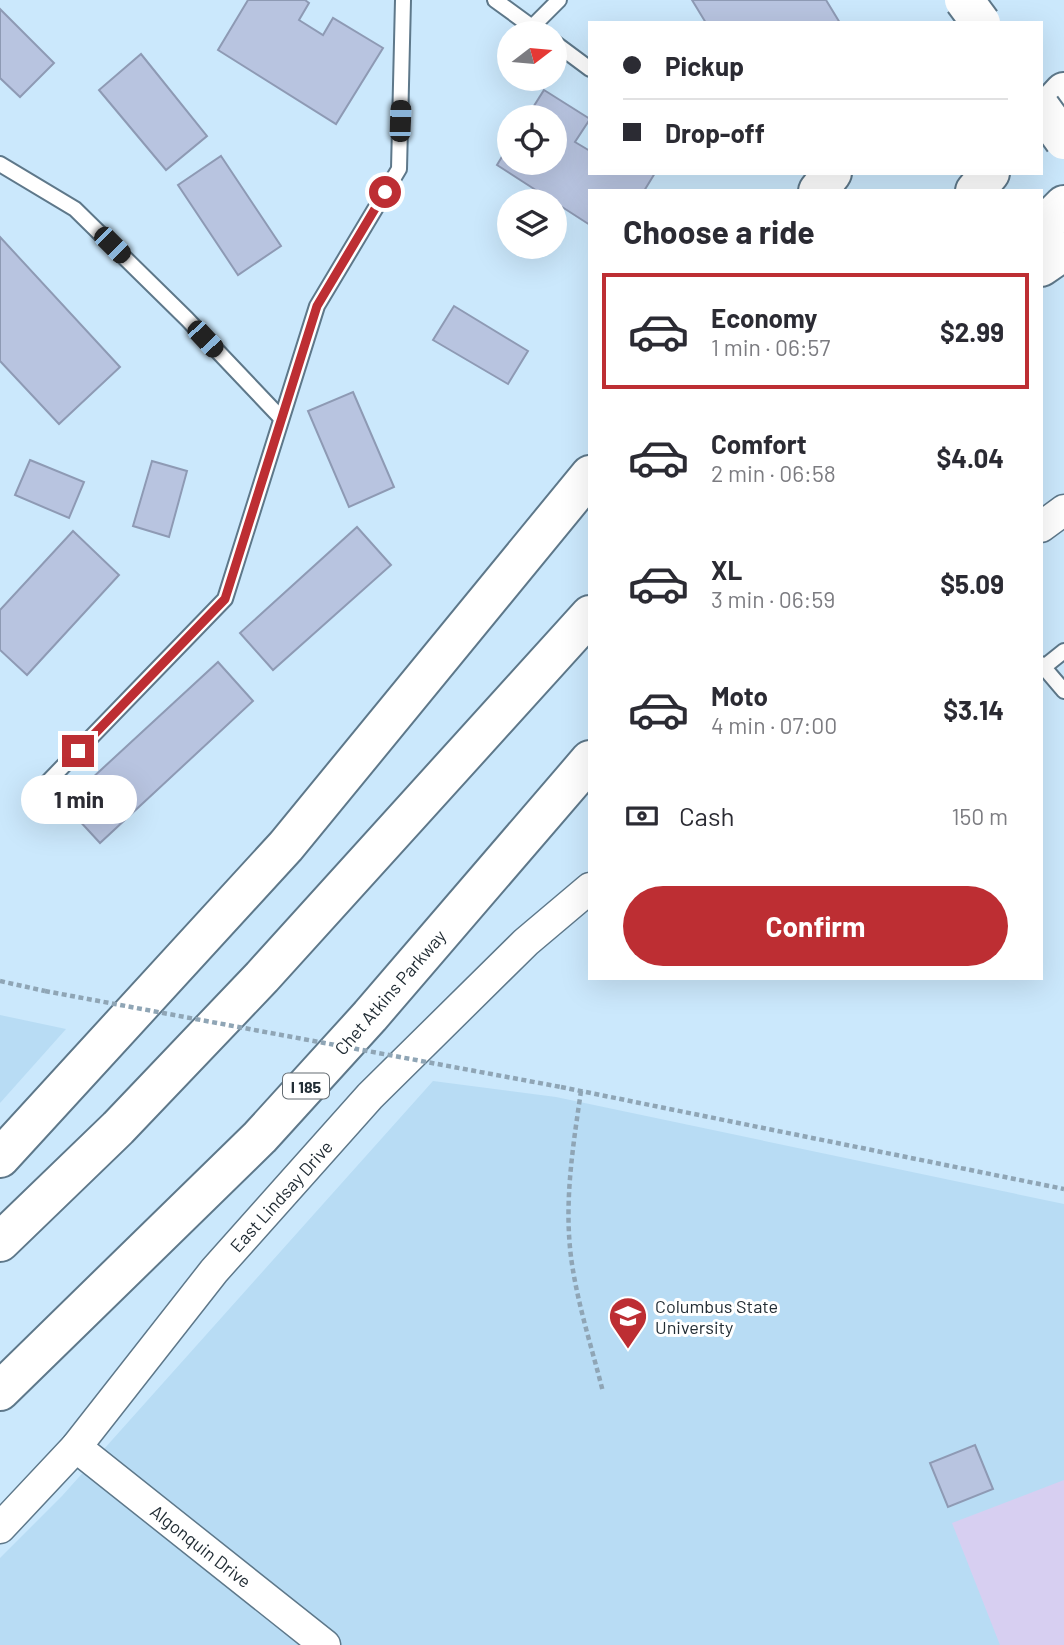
<!DOCTYPE html>
<meta charset="utf-8">
<style>
:root{--surface:#fff;--page:#f2f2f3;--text:#2b2b33;--muted:#7c7c81;--line:#e1e1e2;--accent:#bd2e33}
body{margin:0;font-family:Barlow,sans-serif;background:var(--page);color:var(--text);height:100vh;display:flex;flex-direction:column;font-size:26px;white-space:nowrap}
*{box-sizing:border-box;margin:0}
p{font-size:23px;color:var(--muted)}
.icon{flex:none;width:38px;height:38px;fill:none;stroke:currentColor;stroke-width:2;stroke-linecap:round;stroke-linejoin:round}
.map{position:relative;flex:1;overflow:hidden}
.panel{position:absolute;left:588px;top:189px;width:455px;height:791px;display:flex;flex-direction:column;background:var(--surface);border-radius:0px;box-shadow:0 7px 28px #0002}
.panel>*{flex:none}
.hud{position:absolute;left:588px;top:21px;width:455px;height:154px;border-radius:0px;box-shadow:0 7px 28px #0002;display:grid;align-content:center;height:154px;padding:0 35px;background:var(--surface)}
.needle{width:46px;rotate:74deg}
.fabs{position:absolute;left:497px;top:21px;display:grid;gap:14px}
.fabs a{display:grid;place-items:center;width:70px;height:70px;border-radius:50%;background:var(--surface);box-shadow:0 7px 28px #0002;font-size:35px}
.end{position:absolute;width:32px;height:32px;margin:-16px;border:9px solid #bd2e33;background:#fff;box-shadow:0 0 0 4px #fff}
.from{border-radius:50%}
.bubble{position:absolute;height:49px;border-radius:24px;background:var(--surface);box-shadow:0 7px 28px #0002;font-size:23px;font-weight:700;line-height:49px;text-align:center}
.car{position:absolute;width:21px;height:42px;margin:-21px -10px;border-radius:9px;box-shadow:0 0 5px 2px #0007;background:linear-gradient(#222 24%,#8ab4d8 0 40%,#222 0 76%,#8ab4d8 0 86%,#222 0)}
.hud b{display:flex;align-items:center;gap:24px;height:66px;font-size:26px}
.hud b+b{border-top:2px solid var(--line)}
.hud i{width:18px;height:18px;background:var(--text)}
ul{padding:0;list-style:none}
li{display:flex;align-items:center;gap:21px;height:116px;margin:0 14px 10px;padding:0 21px;border:4px solid transparent;border-radius:0px}
li div{flex:1}
li b{display:block;font-size:26px}
li em{font-style:normal;font-weight:700}
li.selected{border-color:var(--accent)}
li>.icon{width:63px;height:63px;stroke-width:1.5}
h2{padding:0 35px;font-size:32px;line-height:84px}
.pay{display:flex;align-items:center;gap:18px;height:77px;padding:0 35px;font-size:26px}
.pay p{margin-inline-start:auto}
.action{display:flex;gap:14px;margin-top:auto;padding:14px 35px}
.action a{flex:1;height:80px;border-radius:42px;background:var(--accent);color:#fff;font-size:28px;font-weight:700;line-height:80px;text-align:center}
.map>svg:first-child{display:block}
.built{fill:#b8dcf4}
.park{fill:#d7cff1}
.building{fill:#b8c4e0;stroke:#8e9ab4;stroke-width:2}
.lines{fill:none;stroke-linecap:round;stroke-linejoin:round}
.service-casing{stroke:#5e788a;stroke-width:18}
.minor-casing{stroke:#5e788a;stroke-width:33}
.motorway-casing{stroke:#5e788a;stroke-width:42}
.path{stroke:#8fa5b5;stroke-width:4.5;stroke-dasharray:5 3.5;stroke-linecap:butt}
.service{stroke:#fff;stroke-width:14}
.minor{stroke:#fff;stroke-width:30}
.motorway{stroke:#fff;stroke-width:38}
.secondary-bridge-casing{stroke:#5e788a;stroke-width:42;stroke-linecap:butt}
.path-bridge{stroke:#8fa5b5;stroke-width:4.5;stroke-dasharray:5 3.5;stroke-linecap:butt}
.secondary-bridge{stroke:#fff;stroke-width:38}
.route{stroke:#bd2e33;stroke-width:9}
.labels{text-anchor:middle;dominant-baseline:central;stroke-width:6;stroke-linejoin:round;paint-order:stroke}
.shield{fill:#fff;stroke:#646c72;stroke-width:2}
.shield-label{font-size:16px;font-weight:bold;fill:#222d35}
.street-label{font-size:18px;fill:#222d35;stroke:#fff}
.poi-label{font-size:18px;fill:#222d35;stroke:#fff;text-anchor:start}
</style>
<div class="map">
<svg width="1064" height="1645" viewBox="0 0 1064 1645">
<rect width="100%" height="100%" fill="#cbe8fc"/>
<g class="built">
<path d="M 0,1015 L 66,1029 L 0,1103 Z"/>
<path d="M 433,1081 L 556,1097 L 1064,1204 L 1064,1645 L 0,1645 L 0,1558 L 62,1496 Z"/>
</g>
<path class="park" d="M 1064,1480 L 1064,1645 L 1000,1645 L 952,1523 Z"/>
<g class="building">
<path d="M 248,0 L 305,0 L 309,3 L 299,20 L 323,35 L 333,18 L 383,48 L 336,124 L 218,50 Z"/>
<path d="M 692,0 L 826,0 L 840,23 L 706,23 Z"/>
<path d="M 0,9 L 54,63 L 20,97 L 0,78 Z"/>
<path d="M 141,54 L 207,136 L 166,170 L 99,90 Z"/>
<path d="M 544,90 L 590,119 L 575,142 L 590,151 L 590,173 L 655,173 L 644,191 L 590,191 L 590,225 L 497,165 L 509,145 L 509,163 L 555,163 L 555,117 L 527,117 Z"/>
<path d="M 221,156 L 281,246 L 238,275 L 178,185 Z"/>
<path d="M 0,237 L 120,367 L 59,424 L 0,361 Z"/>
<path d="M 454,306 L 528,351 L 508,384 L 433,340 Z"/>
<path d="M 353,392 L 394,487 L 349,507 L 308,411 Z"/>
<path d="M 30,460 L 84,482 L 69,518 L 15,495 Z"/>
<path d="M 152,461 L 187,471 L 169,537 L 133,526 Z"/>
<path d="M 357,527 L 391,565 L 273,670 L 240,633 Z"/>
<path d="M 73,531 L 119,575 L 27,675 L 0,650 L 0,610 Z"/>
<path d="M 218,662 L 253,701 L 100,843 L 64,804 Z"/>
<path d="M 975,1445 L 993,1489 L 948,1507 L 930,1463 Z"/>
</g>
<g class="lines">
<g class="service-casing">
<g id="service">
<path d="M 495,0 L 532,27 L 559,0"/>
<path d="M 555,43 L 590,69"/>
<path d="M 0,164 L 75,209 L 187,319 L 281,418"/>
<path d="M 1041,664 L 1064,691"/>
<path d="M 1044,667 L 1064,651"/>
<path d="M 41,789 L 225,599 L 317,306 L 399,169 L 403,0"/>
</g>
</g>
<g class="minor-casing">
<g id="minor">
<path d="M 1041,527 L 1064,510"/>
<path d="M 76,1447 L 325,1645"/>
<path d="M 0,1528 L 76,1447 L 214,1271 L 370,1096 L 526,942 L 590,888"/>
</g>
</g>
<g class="motorway-casing">
<g id="motorway">
<path d="M 1041,117 L 1064,92"/>
<path d="M 818,191 L 832,173"/>
<path d="M 975,191 L 990,173"/>
<path d="M 1041,228 L 1064,205"/>
<path d="M 1041,267 L 1064,251"/>
<path d="M 0,1158 L 286,846 L 590,475"/>
<path d="M 0,1242 L 118,1128 L 262,977 L 590,615"/>
<path d="M 0,1391 L 260,1137 L 370,1016 L 590,760"/>
</g>
</g>
<g class="path">
<path d="M 0,981 L 45,991"/>
<path d="M 561,1087 L 1064,1189"/>
<path d="M 581,1091 C 573,1146 564,1201 571,1257 C 577,1303 592,1348 603,1392"/>
</g>
<use href="#service" class="service"/>
<use href="#minor" class="minor"/>
<use href="#motorway" class="motorway"/>
<g class="secondary-bridge-casing">
<g id="secondary-bridge">
<path d="M 964,0 L 981,23"/>
<path d="M 1041,108 L 1064,140"/>
</g>
</g>
<path class="path-bridge" d="M 45,991 L 561,1087"/>
<use href="#secondary-bridge" class="secondary-bridge"/>
</g>
<g class="lines">
<path class="route" d="M 78,751 L 225,599 L 317,306 L 385,192"/>
</g>
<defs>
<g id="university-pin" transform="scale(2.0125)"><path d="M0 17L-7.5 6A9.5 9.5 0 1 1 7.5 6Z" fill="#bd2e33" stroke="#fff"/><path d="M0-5L7-2L0 1L-7-2ZM-4 1L0 2.5L4 1V4Q0 6-4 4Z" fill="#fff"/></g>
</defs>
<g fill-rule="evenodd">
<use href="#university-pin" x="628" y="1316"/>
</g>
<g class="labels">
<rect class="shield" x="283" y="1073.5" width="46" height="25" rx="5"/>
<g class="shield-label">
<text x="306" y="1086">I 185</text>
</g>
<g class="street-label">
<text transform="translate(390 992) rotate(-49)">Chet Atkins Parkway</text>
<text transform="translate(281 1196) rotate(-48)">East Lindsay Drive</text>
<text transform="translate(201 1546) rotate(38)">Algonquin Drive</text>
</g>
<g class="poi-label">
<text x="655" y="1306">Columbus State<tspan x="655" dy="21">University</tspan></text>
</g>
</g>
</svg>
<div class="fabs">
<a><svg class="needle" viewBox="-14 -14 28 28"><path d="M0-13l5 13h-10z" fill="#e53935"/><path d="M0 13l5-13h-10z" fill="#7c7c81"/></svg></a>
<a><svg class="icon" aria-label="locate" viewBox="0 0 24 24"><circle cx="12" cy="12" r="6"/><path d="M12 2v4M12 18v4M2 12h4M18 12h4"/></svg></a>
<a><svg class="icon" aria-label="layers" viewBox="0 0 24 24"><path d="M12 4l9 5-9 5-9-5zM3 14l9 5 9-5"/></svg></a>
</div>
<i class="end from" style="left:385px;top:192px"></i>
<i class="end" style="left:78px;top:751px"></i>
<div class="bubble" style="left:21px;top:775px;width:116px">1 min</div>
<i class="car" style="left:400px;top:121px;rotate:2deg"></i>
<i class="car" style="left:112px;top:245px;rotate:135deg"></i>
<i class="car" style="left:205px;top:339px;rotate:137deg"></i>
<div class="hud">
<b><i class="from"></i>Pickup</b>
<b><i></i>Drop-off</b>
</div>
<section class="panel">
<h2>Choose a ride</h2>
<ul>
<li class="selected"><svg class="icon" aria-label="car" viewBox="0 0 24 24"><path d="M5 17H2v-5l4-1 3-4h7l3 4 3 1v5h-3M9 17h6M6 11h13"/><circle cx="7" cy="17" r="2"/><circle cx="17" cy="17" r="2"/></svg><div><b>Economy</b><p>1 min · 06:57</p></div><em>$2.99</em></li>
<li><svg class="icon" aria-label="car" viewBox="0 0 24 24"><path d="M5 17H2v-5l4-1 3-4h7l3 4 3 1v5h-3M9 17h6M6 11h13"/><circle cx="7" cy="17" r="2"/><circle cx="17" cy="17" r="2"/></svg><div><b>Comfort</b><p>2 min · 06:58</p></div><em>$4.04</em></li>
<li><svg class="icon" aria-label="car" viewBox="0 0 24 24"><path d="M5 17H2v-5l4-1 3-4h7l3 4 3 1v5h-3M9 17h6M6 11h13"/><circle cx="7" cy="17" r="2"/><circle cx="17" cy="17" r="2"/></svg><div><b>XL</b><p>3 min · 06:59</p></div><em>$5.09</em></li>
<li><svg class="icon" aria-label="car" viewBox="0 0 24 24"><path d="M5 17H2v-5l4-1 3-4h7l3 4 3 1v5h-3M9 17h6M6 11h13"/><circle cx="7" cy="17" r="2"/><circle cx="17" cy="17" r="2"/></svg><div><b>Moto</b><p>4 min · 07:00</p></div><em>$3.14</em></li>
</ul>
<div class="pay"><svg class="icon" aria-label="cash" viewBox="0 0 24 24"><path d="M3 7h18v10H3z"/><circle cx="12" cy="12" r="2"/></svg>Cash<p>150 m</p></div>
<div class="action"><a>Confirm</a></div>
</section>
</div>
